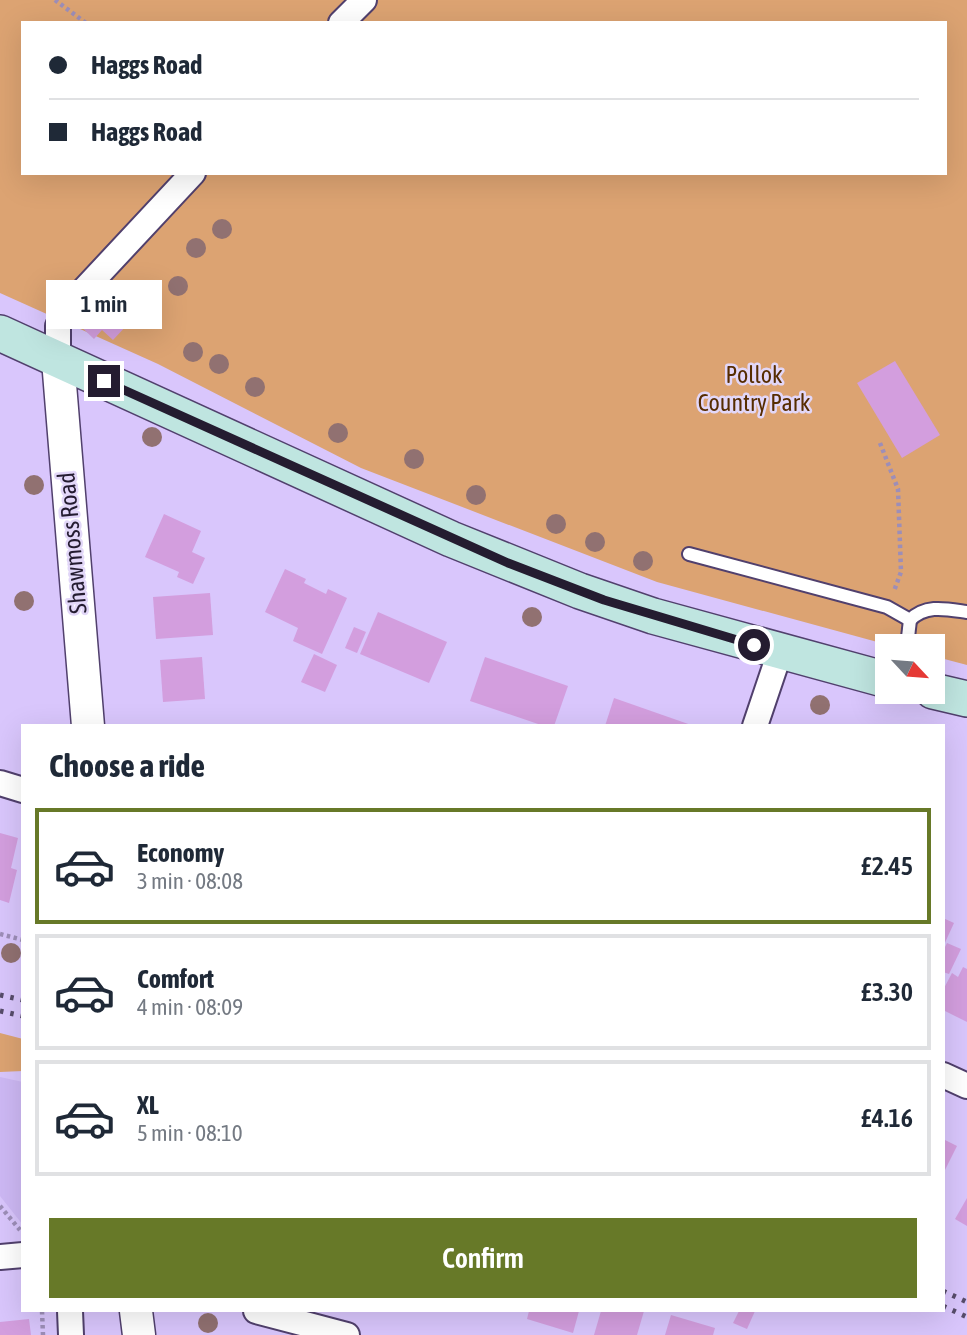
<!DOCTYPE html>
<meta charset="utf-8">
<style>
:root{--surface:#fff;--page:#f6f6f7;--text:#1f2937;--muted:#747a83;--line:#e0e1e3;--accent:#677928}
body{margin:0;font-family:"Asap Condensed",sans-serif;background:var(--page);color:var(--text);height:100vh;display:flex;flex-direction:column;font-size:26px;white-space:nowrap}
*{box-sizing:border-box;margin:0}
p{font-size:23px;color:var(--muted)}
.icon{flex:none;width:38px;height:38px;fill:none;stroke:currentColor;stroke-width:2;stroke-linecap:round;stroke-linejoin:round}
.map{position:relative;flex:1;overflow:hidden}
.panel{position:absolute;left:21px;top:724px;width:924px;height:588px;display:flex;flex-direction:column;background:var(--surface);border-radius:0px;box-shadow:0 7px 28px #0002}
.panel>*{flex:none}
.banner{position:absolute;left:21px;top:21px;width:926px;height:154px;border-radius:0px;box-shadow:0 7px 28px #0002;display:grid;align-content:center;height:154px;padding:0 28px;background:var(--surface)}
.needle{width:46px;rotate:116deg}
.buttons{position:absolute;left:875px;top:634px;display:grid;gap:14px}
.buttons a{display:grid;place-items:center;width:70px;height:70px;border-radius:0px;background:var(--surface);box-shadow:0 7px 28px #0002;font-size:35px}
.end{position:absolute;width:32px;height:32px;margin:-16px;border:9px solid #241c30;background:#fff;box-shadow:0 0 0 4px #fff}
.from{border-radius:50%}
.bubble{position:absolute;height:49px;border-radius:0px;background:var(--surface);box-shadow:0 7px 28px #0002;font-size:23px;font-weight:600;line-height:49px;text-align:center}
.banner b{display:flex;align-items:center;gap:24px;height:66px;font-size:26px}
.banner b+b{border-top:2px solid var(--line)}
.banner i{width:18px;height:18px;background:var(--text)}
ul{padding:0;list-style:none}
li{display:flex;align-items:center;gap:21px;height:116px;margin:0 14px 10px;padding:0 14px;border:4px solid var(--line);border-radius:0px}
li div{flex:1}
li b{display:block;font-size:26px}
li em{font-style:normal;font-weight:600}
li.selected{border-color:var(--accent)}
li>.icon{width:63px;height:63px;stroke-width:1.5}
h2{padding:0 28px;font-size:32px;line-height:84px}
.primary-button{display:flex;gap:14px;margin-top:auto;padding:14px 28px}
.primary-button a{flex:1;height:80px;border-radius:0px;background:var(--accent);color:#fff;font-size:28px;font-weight:600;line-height:80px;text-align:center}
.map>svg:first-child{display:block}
.built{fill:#cdb8f4}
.green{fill:#dca372;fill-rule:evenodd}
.building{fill:#d39ede}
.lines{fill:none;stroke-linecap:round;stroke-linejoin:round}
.service-casing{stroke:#51406d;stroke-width:16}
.minor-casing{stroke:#51406d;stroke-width:28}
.tertiary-casing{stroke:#51406d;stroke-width:35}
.secondary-casing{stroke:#51406d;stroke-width:38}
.path{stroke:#9d8eb8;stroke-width:4.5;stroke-dasharray:3.5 3.5;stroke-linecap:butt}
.service{stroke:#fff;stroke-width:12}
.minor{stroke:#fff;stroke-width:24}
.tertiary{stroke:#fff;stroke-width:32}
.secondary{stroke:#bfe5e0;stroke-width:35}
.rail{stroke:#574c6a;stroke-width:5;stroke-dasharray:3.5 7;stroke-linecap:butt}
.tree{fill:#917171}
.route{stroke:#241c30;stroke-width:9}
.labels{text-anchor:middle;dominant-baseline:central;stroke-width:5;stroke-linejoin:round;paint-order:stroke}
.park-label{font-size:24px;fill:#562c00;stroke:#e2d7f8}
.street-label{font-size:24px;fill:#241c30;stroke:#e2d7f8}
</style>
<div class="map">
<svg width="967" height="1335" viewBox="0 0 967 1335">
<rect width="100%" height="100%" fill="#d9c6fc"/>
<path class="built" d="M 0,1077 L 23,1082 L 23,1225 L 0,1196 Z"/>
<g class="green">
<path d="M 0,0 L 967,0 L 967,665 L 933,656 L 933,646 L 892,646 L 657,582 L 361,468 L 158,364 L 0,293 ZM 23,23 L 945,23 L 945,173 L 23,173 Z"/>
<path d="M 0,1033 L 23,1039 L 23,1071 L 0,1072 Z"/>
</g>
<g class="building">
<path d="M 125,291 L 143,308 L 113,340 L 102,330 L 94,339 L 72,318 L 89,300 L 104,314 Z"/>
<path d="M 895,361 L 940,435 L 902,458 L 857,383 Z"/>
<path d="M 164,514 L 201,531 L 192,552 L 205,558 L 193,584 L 177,577 L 179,572 L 145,557 Z"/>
<path d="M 285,569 L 306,579 L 304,583 L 326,594 L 328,589 L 347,598 L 322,654 L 293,641 L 298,628 L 265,612 Z"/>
<path d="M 210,593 L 213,635 L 156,639 L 153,597 Z"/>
<path d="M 378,612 L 447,642 L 429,683 L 360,654 Z"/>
<path d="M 354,627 L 366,632 L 357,653 L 345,648 Z"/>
<path d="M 314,654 L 337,665 L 325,692 L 301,682 Z"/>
<path d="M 202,657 L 205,699 L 163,702 L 160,660 Z"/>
<path d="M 485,657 L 568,686 L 554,726 L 544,726 L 470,701 Z"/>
<path d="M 614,698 L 694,726 L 605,726 Z"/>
<path d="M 0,833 L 18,838 L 11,868 L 17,870 L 9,903 L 0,900 Z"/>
<path d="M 943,918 L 954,923 L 943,947 Z"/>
<path d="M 947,943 L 961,949 L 949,974 L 943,972 L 943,951 Z"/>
<path d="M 963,967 L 967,969 L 967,1022 L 943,1010 L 943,990 L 952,973 L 958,977 Z"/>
<path d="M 943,1139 L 957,1146 L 943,1174 Z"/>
<path d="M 967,1198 L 967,1226 L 955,1219 Z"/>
<path d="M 529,1311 L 579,1311 L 573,1333 L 527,1319 Z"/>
<path d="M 601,1311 L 644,1311 L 637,1335 L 594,1335 Z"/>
<path d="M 739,1311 L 755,1311 L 747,1329 L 733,1323 Z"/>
<path d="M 671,1315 L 715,1328 L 713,1335 L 665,1335 Z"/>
<path d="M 29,1319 L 31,1335 L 0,1335 L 0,1322 Z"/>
</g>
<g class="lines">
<g class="service-casing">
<g id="service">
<path d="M 689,554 L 887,607 L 910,620 C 926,604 946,609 967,612"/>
<path d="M 907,646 L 910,620"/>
</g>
</g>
<g class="minor-casing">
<g id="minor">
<path d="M 341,23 L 364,0"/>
<path d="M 58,360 L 58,326 L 67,308 L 193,173"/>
<path d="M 755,726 L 780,652"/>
<path d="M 0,783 L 23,790"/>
<path d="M 943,1075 L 967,1086"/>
<path d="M 0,1257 L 23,1255"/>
<path d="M 70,1311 L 71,1335"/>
<path d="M 256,1311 L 347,1335"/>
</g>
</g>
<g class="tertiary-casing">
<g id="tertiary">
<path d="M 58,360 L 88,726"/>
<path d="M 136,1311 L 139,1335"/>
</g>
</g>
<g class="secondary-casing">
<g id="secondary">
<path d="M 0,333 L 451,539 L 580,591 L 653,616 L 887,680"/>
<path d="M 933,691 L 967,699"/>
</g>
</g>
<g class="path">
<path d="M 55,0 L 86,23"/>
<path d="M 880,443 L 898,489 L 901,572 L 894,591"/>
<path d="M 0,934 L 23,940"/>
<path d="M 0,1206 L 20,1230"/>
<path d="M 42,1311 L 43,1335"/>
</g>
<use href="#service" class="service"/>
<use href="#minor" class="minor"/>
<use href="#tertiary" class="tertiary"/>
<use href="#secondary" class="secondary"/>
<g class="rail">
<path d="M 0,995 L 23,1000"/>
<path d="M 0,1011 L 23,1016"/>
<path d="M 943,1291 L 967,1302"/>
<path d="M 943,1306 L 967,1317"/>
</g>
</g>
<g class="tree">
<circle cx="222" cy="229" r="10"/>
<circle cx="196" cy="248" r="10"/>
<circle cx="178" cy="286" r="10"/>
<circle cx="193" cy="352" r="10"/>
<circle cx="219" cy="364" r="10"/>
<circle cx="255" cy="387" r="10"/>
<circle cx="338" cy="433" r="10"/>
<circle cx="152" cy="437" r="10"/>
<circle cx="414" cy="459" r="10"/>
<circle cx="34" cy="485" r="10"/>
<circle cx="476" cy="495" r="10"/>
<circle cx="556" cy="524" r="10"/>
<circle cx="595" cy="542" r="10"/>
<circle cx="643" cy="561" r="10"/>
<circle cx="24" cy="601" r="10"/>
<circle cx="532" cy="617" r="10"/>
<circle cx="820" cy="705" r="10"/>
<circle cx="11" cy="953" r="10"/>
<circle cx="208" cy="1323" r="10"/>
</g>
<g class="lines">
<path class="route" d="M 104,381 L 508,563 L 604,600 L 754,645"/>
</g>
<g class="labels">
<g class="park-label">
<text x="754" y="374">Pollok<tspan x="754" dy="28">Country Park</tspan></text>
</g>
<g class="street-label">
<text transform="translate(72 543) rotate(-95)">Shawmoss Road</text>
</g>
</g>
</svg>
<div class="buttons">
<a><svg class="needle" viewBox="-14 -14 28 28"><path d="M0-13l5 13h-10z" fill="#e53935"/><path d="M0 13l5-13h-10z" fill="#747a83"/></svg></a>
</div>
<i class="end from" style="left:754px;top:645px"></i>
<i class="end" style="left:104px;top:381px"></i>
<div class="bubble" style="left:46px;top:280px;width:116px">1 min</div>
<div class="banner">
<b><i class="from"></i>Haggs Road</b>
<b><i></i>Haggs Road</b>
</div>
<section class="panel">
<h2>Choose a ride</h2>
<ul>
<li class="selected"><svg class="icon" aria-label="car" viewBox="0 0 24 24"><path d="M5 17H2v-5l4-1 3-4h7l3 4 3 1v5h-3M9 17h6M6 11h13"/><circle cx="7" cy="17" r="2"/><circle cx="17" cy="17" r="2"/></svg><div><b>Economy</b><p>3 min · 08:08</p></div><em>£2.45</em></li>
<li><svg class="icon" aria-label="car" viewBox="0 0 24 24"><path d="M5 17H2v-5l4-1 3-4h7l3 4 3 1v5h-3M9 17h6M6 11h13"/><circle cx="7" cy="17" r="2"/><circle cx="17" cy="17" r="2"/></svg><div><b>Comfort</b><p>4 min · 08:09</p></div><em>£3.30</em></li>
<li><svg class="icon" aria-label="car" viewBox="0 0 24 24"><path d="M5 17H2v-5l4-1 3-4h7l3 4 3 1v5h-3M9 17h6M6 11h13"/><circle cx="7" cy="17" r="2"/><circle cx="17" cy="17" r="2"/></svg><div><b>XL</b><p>5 min · 08:10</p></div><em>£4.16</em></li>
</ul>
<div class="primary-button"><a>Confirm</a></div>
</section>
</div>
